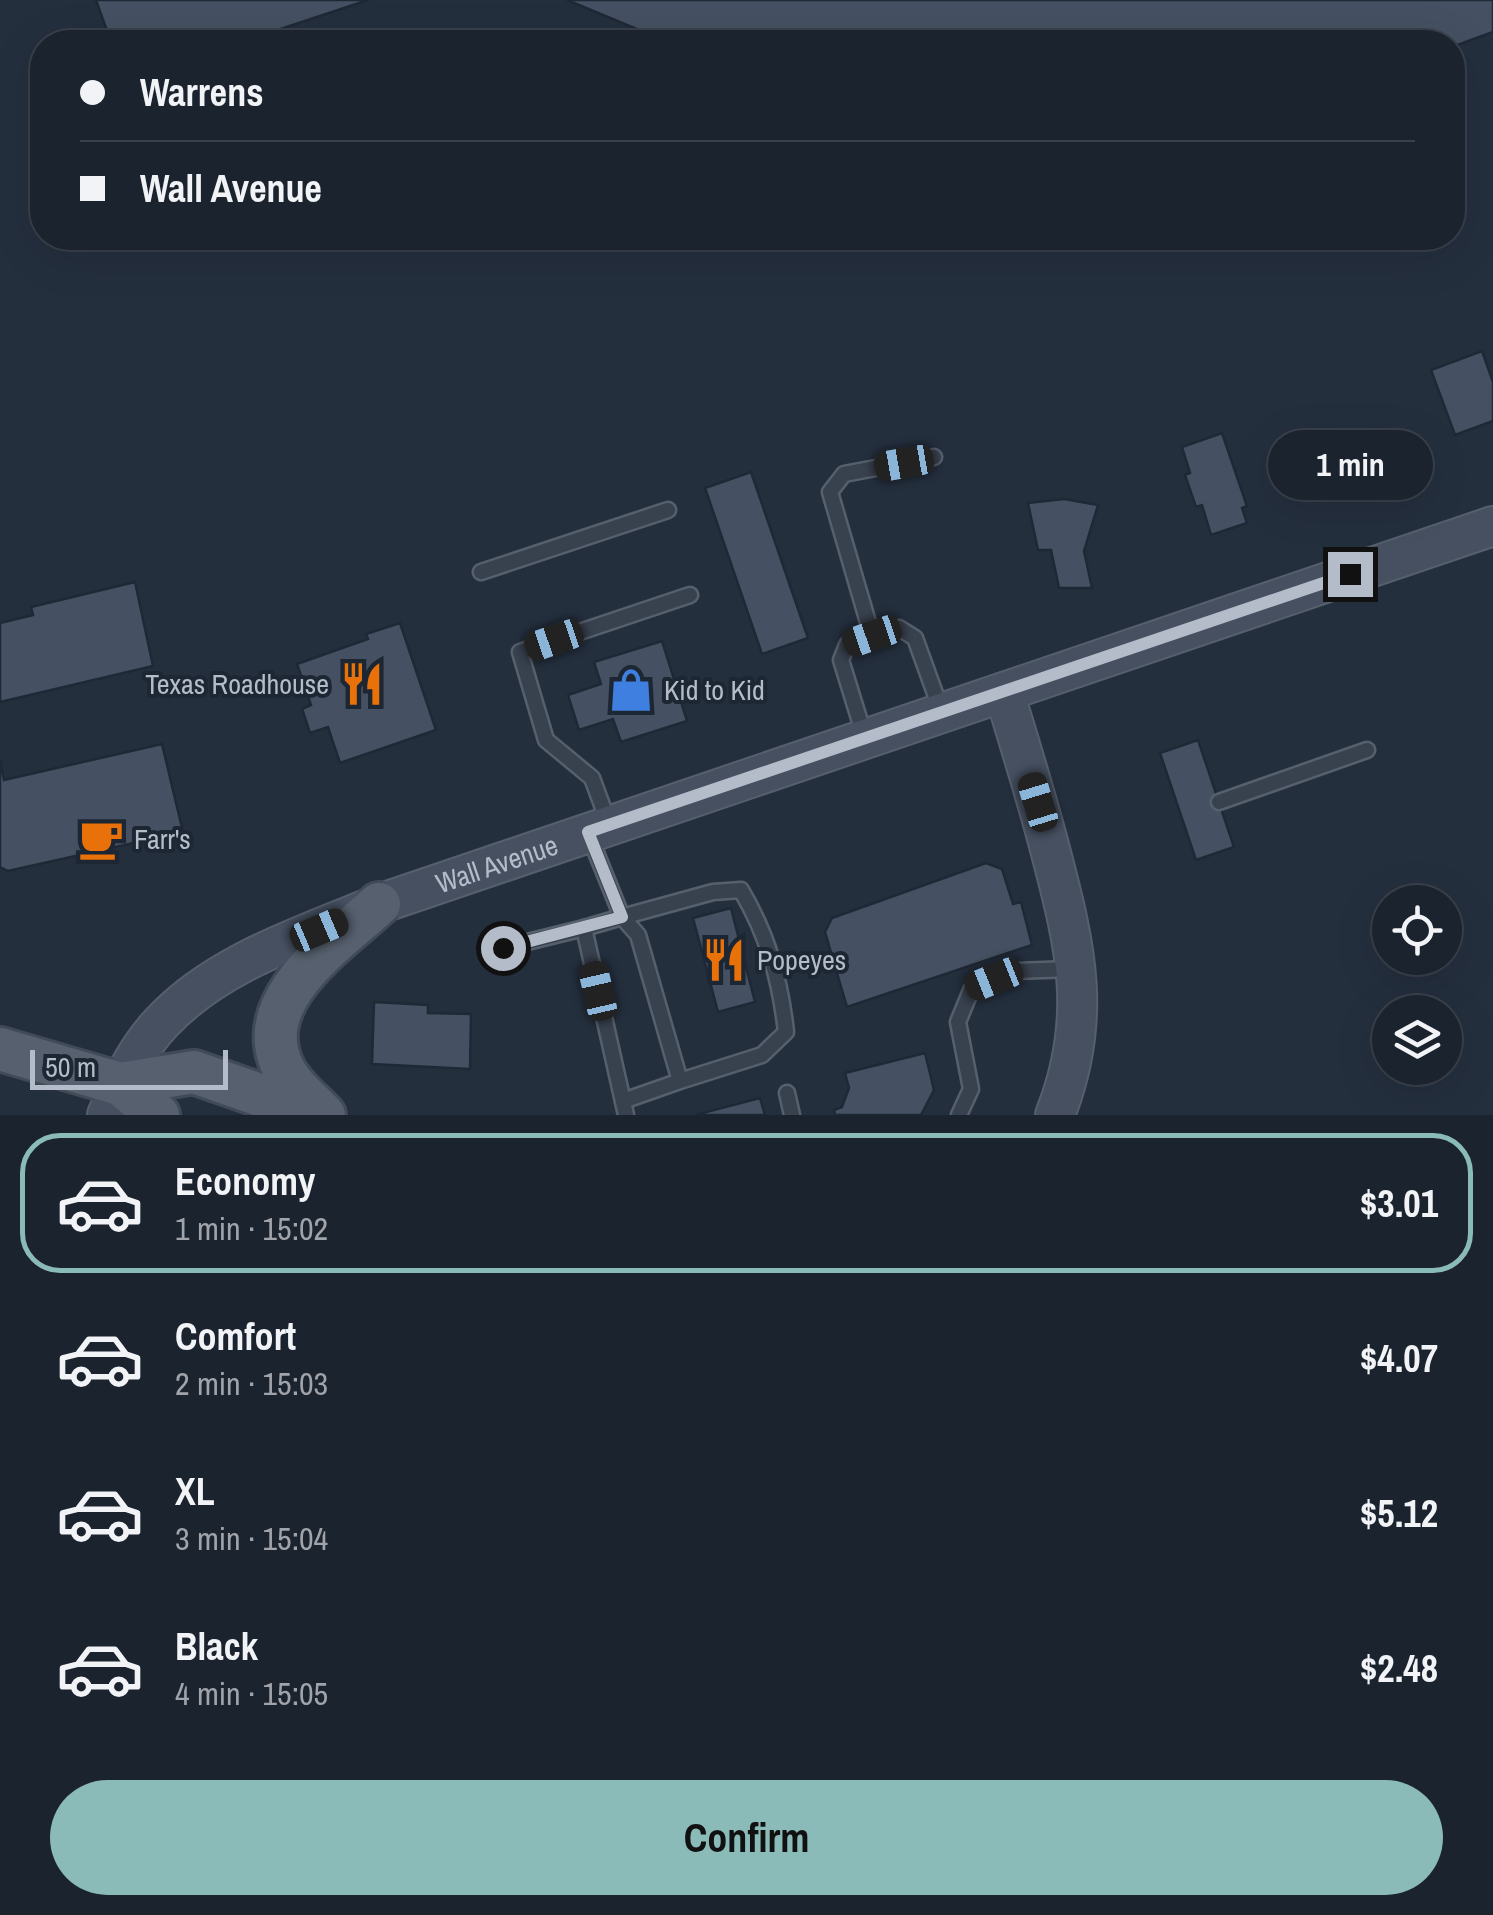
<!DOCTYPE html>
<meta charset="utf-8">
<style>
:root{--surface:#1b232e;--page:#282f3a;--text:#f1f3f6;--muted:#a0a4aa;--line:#39404a;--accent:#8bbbb9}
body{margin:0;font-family:"Archivo Narrow",sans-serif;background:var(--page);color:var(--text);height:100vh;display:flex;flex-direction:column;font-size:38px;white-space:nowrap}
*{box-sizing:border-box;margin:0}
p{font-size:32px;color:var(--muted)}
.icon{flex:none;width:55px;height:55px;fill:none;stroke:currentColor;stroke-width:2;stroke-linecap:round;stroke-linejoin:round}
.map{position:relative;height:1115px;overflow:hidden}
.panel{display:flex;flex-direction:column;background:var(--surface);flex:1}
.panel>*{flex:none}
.banner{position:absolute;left:30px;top:30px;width:1435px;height:220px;border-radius:40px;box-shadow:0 10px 40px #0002,0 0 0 2px var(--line);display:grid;align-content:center;height:220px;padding:0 50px;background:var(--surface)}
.fabs{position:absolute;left:1372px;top:885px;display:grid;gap:20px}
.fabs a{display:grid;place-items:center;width:90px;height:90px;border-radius:50%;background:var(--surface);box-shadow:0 10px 40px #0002,0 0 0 2px var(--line);font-size:50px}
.scale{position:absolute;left:30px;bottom:25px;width:198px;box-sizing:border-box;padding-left:10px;border:5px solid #b4bcc9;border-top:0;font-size:28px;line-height:35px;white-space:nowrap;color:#b4bcc9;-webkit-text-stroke:8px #1d2633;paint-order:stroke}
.end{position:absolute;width:45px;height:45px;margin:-22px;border:12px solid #b4bcc9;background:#111;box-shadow:0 0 0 5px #111}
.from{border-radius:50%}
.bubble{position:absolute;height:70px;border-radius:35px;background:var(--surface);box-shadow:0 10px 40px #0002,0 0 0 2px var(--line);font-size:32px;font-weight:800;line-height:70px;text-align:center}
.car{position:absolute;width:30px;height:60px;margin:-30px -15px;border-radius:12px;box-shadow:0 0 8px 2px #0007;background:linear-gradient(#222 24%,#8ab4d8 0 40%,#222 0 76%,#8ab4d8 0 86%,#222 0)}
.banner b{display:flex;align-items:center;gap:35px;height:95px;font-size:38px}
.banner b+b{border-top:2px solid var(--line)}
.banner i{width:25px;height:25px;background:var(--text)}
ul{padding:18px 0 0;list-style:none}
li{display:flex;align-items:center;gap:30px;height:140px;margin:0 20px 15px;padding:0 30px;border:5px solid transparent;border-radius:40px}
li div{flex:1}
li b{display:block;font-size:38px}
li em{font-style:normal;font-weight:800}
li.active{border-color:var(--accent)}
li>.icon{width:90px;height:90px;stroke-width:1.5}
.action{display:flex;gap:20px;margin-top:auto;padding:20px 50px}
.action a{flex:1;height:115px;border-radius:60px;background:var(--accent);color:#111;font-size:40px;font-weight:800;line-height:115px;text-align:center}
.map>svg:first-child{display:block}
.building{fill:#455162;stroke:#1f2835;stroke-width:2.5}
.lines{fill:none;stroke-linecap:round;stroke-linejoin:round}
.lane-casing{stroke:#565f6c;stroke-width:19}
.secondary-casing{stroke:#565f6c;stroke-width:42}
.primary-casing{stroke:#414a57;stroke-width:48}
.lane{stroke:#38414e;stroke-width:14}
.secondary{stroke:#465061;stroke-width:38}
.primary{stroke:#56606e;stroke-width:42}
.route{stroke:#b4bcc9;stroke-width:12}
.labels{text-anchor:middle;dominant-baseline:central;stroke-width:8;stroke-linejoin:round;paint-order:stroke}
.poi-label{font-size:28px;fill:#b4bcc9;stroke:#1d2633;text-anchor:start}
.street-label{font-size:28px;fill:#b4bcc9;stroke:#1d2633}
</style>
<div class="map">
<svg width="1493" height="1115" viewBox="0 0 1493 1115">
<rect width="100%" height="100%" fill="#242f3e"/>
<g class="building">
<path d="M 96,0 L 368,0 L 241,42 L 111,42 Z"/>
<path d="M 567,0 L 1493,0 L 1493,32 L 1452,47 L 1452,42 L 668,42 Z"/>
<path d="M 1482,351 L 1493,382 L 1493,421 L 1455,435 L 1431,370 Z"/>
<path d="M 1222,433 L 1247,506 L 1242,508 L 1247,523 L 1211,535 L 1202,505 L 1196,507 L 1185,475 L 1190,473 L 1182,447 Z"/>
<path d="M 751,472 L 808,638 L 762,654 L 705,488 Z"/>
<path d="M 1064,499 L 1098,505 L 1084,551 L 1092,588 L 1059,588 L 1051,550 L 1038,550 L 1028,503 Z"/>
<path d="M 135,582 L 153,666 L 0,702 L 0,623 L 33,615 L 31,607 Z"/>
<path d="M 400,623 L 436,730 L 340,763 L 328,727 L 310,733 L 302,709 L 311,705 L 297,664 L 368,639 L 366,634 Z"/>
<path d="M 662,641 L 687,721 L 621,742 L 613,719 L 579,730 L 568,695 L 601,684 L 594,662 Z"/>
<path d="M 1198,740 L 1234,847 L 1196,860 L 1160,753 Z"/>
<path d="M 162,744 L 183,832 L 8,871 L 0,867 L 0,760 L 4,780 Z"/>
<path d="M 986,863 L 1002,869 L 1013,904 L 1021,902 L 1032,945 L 847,1007 L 825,932 L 832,918 Z"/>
<path d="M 731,908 L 755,1002 L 718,1012 L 693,918 Z"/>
<path d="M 374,1002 L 428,1005 L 428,1013 L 471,1014 L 470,1069 L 372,1064 Z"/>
<path d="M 925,1053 L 934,1090 L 921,1115 L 835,1115 L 834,1110 L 842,1107 L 849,1088 L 845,1073 Z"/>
<path d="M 760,1098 L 765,1115 L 695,1115 Z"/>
</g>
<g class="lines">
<g class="lane-casing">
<g id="lane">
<path d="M 481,572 L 668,510"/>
<path d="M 872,636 L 830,492 L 844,474 L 934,457"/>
<path d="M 865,738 L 841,660 L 847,645 L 899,628 L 915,638 L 941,710"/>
<path d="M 1219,802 L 1367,750"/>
<path d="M 609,824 L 592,778 L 546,740 L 520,652 L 690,595"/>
<path d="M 589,835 L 622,917 L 584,928 L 626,1115"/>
<path d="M 503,948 L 584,928"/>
<path d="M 787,1093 L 792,1115"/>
<path d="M 623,1101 L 680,1081 L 638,935 L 622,917 L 713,892 L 741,890 C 768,936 780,979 786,1032 L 762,1055 L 680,1081"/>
<path d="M 959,1115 L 971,1089 L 958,1022 L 972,988 L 1015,971 L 1071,969"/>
</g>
</g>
<g class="secondary-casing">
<g id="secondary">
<path d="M 1004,692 C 1020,745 1037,799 1051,853 C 1076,948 1093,1019 1055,1115"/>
<path id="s1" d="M 107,1115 C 121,1082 137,1048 162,1022 C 218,962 306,935 379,904 L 1493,526"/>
</g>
</g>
<g class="primary-casing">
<g id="primary">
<path d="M 0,1049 L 120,1084 L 158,1115"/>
<path d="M 120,1084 L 194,1072 L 317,1115"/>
<path d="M 324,1115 C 310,1100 292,1087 283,1068 C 250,999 337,943 379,904"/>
</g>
</g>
<use href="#lane" class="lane"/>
<use href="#secondary" class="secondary"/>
<use href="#primary" class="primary"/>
</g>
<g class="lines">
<path class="route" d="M 503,948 L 622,917 L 588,832 L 1350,574"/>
</g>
<defs>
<g id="restaurant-bare" transform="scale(3.45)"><path d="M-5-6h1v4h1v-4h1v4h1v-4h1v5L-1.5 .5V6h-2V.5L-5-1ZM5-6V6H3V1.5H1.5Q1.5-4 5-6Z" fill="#e8710a" stroke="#1d2633" stroke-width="2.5" paint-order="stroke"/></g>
<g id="shop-bare" transform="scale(3.45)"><path d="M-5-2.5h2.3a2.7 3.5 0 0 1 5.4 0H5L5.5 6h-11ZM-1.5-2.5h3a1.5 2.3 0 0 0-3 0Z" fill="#3f7fe0" stroke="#1d2633" stroke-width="2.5" paint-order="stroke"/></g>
<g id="cafe-bare" transform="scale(3.45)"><path d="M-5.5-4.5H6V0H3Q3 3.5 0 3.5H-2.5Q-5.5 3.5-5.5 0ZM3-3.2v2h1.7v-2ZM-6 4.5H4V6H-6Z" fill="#e8710a" stroke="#1d2633" stroke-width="2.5" paint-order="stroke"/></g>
</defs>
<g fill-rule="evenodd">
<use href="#restaurant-bare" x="362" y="684"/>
<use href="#shop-bare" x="631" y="690"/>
<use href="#cafe-bare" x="101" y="839"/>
<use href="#restaurant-bare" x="724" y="960"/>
</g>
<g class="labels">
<g class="poi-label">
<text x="329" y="684" text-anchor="end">Texas Roadhouse</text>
<text x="664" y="690">Kid to Kid</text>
<text x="134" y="839">Farr's</text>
<text x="757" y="960">Popeyes</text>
</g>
<g class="street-label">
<text stroke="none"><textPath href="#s1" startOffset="482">Wall Avenue</textPath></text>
</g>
</g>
</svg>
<div class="fabs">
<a><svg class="icon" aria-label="locate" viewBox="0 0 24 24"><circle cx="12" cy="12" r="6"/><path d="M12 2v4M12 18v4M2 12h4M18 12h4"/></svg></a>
<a><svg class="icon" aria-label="layers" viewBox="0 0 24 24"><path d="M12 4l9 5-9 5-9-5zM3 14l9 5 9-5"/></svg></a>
</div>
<div class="scale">50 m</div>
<i class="end from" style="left:503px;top:948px"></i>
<i class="end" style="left:1350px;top:574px"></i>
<div class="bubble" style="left:1268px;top:430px;width:165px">1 min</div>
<i class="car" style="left:904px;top:463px;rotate:260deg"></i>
<i class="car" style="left:872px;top:636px;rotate:251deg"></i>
<i class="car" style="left:554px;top:640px;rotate:251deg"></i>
<i class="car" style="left:1038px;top:802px;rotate:343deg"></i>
<i class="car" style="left:319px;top:930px;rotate:67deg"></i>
<i class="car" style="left:994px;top:979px;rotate:248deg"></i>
<i class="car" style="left:598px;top:991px;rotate:347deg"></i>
<div class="banner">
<b><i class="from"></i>Warrens</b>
<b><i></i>Wall Avenue</b>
</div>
</div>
<section class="panel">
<ul>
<li class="active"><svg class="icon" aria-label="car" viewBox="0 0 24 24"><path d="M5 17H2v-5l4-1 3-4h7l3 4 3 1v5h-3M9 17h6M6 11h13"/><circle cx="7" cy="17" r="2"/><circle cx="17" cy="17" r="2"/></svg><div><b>Economy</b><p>1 min · 15:02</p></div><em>$3.01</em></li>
<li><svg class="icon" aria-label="car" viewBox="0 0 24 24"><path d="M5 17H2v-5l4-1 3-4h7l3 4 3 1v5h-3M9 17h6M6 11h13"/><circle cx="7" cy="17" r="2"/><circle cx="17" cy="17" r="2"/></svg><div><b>Comfort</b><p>2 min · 15:03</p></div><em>$4.07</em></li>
<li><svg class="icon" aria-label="car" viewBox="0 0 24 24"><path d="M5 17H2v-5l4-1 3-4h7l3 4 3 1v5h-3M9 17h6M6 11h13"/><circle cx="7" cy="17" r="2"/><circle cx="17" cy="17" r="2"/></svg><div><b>XL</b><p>3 min · 15:04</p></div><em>$5.12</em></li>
<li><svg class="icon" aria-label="car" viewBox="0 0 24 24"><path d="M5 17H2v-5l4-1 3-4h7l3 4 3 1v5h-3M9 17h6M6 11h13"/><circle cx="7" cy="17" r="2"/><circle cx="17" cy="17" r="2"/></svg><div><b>Black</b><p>4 min · 15:05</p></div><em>$2.48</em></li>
</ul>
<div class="action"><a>Confirm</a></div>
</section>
